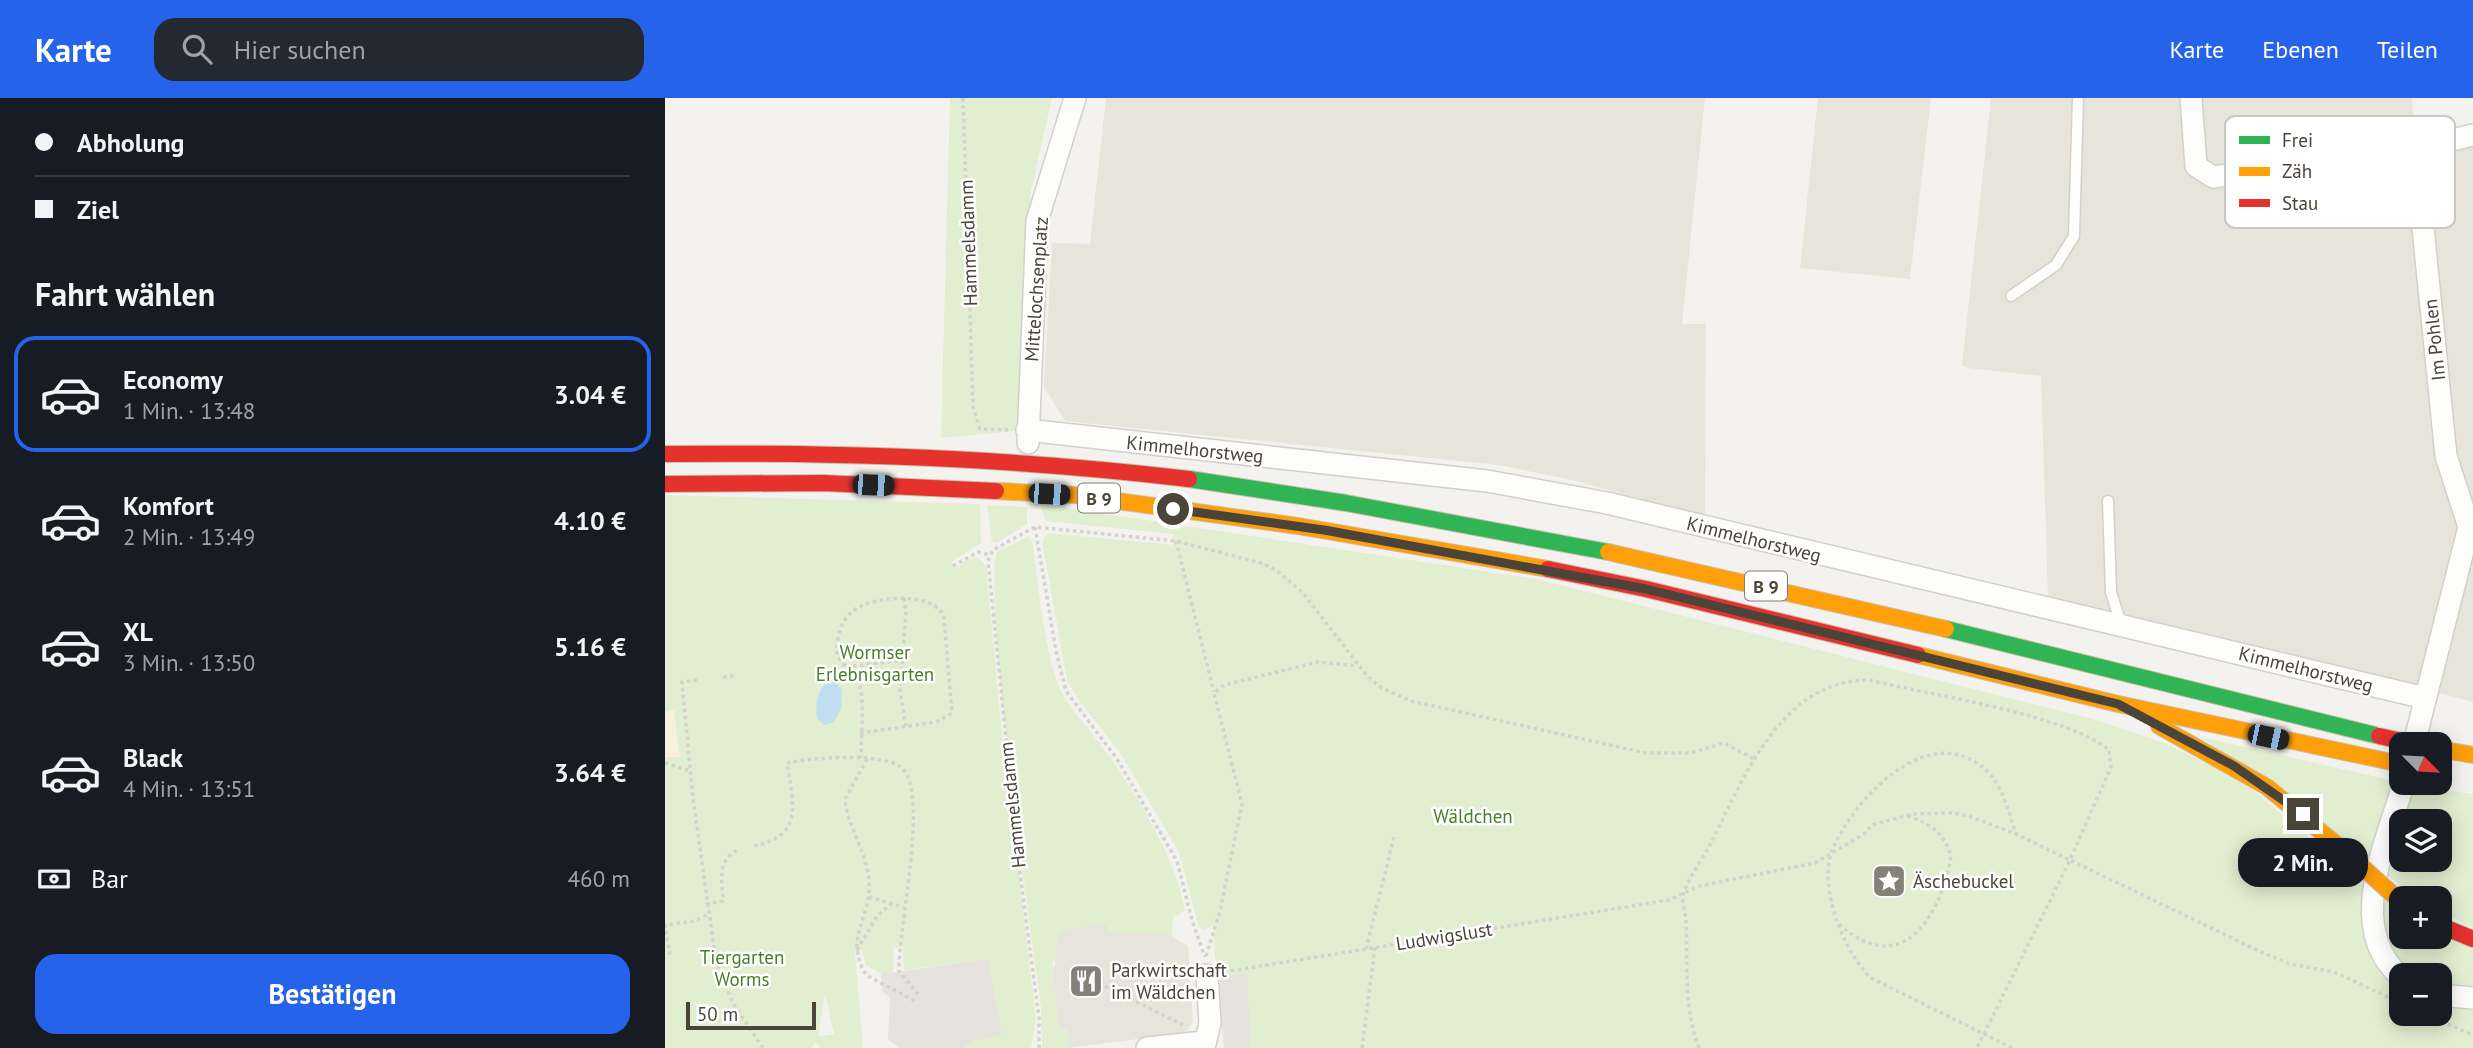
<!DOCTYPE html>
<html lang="de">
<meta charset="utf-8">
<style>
:root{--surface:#171b24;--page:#242831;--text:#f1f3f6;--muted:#9ea1a6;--line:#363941;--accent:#2563eb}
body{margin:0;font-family:"PT Sans",sans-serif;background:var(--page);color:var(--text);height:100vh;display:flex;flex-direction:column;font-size:26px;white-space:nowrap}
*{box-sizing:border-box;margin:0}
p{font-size:23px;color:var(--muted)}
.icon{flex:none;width:38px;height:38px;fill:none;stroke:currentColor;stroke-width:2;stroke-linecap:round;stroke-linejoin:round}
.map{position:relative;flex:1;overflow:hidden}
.panel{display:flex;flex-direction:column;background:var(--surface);width:665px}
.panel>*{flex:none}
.banner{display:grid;align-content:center;height:154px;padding:0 35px;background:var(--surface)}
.needle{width:46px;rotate:114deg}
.controls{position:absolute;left:1724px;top:634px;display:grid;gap:14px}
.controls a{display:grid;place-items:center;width:63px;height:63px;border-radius:14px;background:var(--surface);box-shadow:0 4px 18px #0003;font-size:35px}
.scale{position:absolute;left:21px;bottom:18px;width:130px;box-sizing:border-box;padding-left:7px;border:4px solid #4b4439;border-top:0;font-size:19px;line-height:24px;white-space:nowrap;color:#4b4439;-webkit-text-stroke:5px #fff;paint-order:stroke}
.end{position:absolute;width:32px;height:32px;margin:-16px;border:9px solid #4b4439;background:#fff;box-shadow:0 0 0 4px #fff}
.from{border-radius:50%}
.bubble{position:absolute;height:49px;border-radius:21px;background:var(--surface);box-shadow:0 4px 18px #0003;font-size:23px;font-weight:800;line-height:49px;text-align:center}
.car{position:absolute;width:21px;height:42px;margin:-21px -10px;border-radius:9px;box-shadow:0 0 5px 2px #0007;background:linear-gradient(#222 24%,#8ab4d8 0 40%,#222 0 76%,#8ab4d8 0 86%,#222 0)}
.banner b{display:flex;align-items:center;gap:24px;height:66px;font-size:26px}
.banner b+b{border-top:2px solid var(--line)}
.banner i{width:18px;height:18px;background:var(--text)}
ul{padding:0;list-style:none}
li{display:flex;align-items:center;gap:21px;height:116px;margin:0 14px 10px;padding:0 21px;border:4px solid transparent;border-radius:21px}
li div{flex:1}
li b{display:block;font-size:26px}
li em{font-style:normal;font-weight:800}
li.selected{border-color:var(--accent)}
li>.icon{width:63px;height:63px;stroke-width:1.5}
h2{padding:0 35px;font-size:32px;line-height:84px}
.pay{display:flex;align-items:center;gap:18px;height:77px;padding:0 35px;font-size:26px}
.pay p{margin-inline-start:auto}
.action{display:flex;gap:14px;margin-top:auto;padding:14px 35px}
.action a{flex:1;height:80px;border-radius:21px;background:var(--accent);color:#fff;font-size:28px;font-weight:800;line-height:80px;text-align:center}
header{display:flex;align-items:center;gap:42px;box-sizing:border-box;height:98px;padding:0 35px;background:var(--accent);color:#fff}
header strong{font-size:33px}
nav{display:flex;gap:38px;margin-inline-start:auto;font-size:24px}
.search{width:490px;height:63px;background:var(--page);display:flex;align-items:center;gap:18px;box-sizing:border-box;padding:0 24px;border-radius:21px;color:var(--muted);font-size:26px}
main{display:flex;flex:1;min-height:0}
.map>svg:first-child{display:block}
.residential{fill:#e7e4dc}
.green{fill:#e1eecf;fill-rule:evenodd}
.sand{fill:#f7f0da}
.parking{fill:#e6e3df}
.water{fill:#c0ddf1}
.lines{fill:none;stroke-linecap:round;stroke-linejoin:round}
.lane-casing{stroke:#d2d0cb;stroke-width:13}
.street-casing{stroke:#d2d0cb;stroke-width:24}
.fast-casing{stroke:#ccbfa9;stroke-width:18}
.slow-casing{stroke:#ccbfa9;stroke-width:18}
.jam-casing{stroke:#ccbfa9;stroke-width:18}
.path{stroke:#d3d2cc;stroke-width:3.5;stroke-dasharray:3.5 3.5;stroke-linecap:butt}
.lane{stroke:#fdfdfc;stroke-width:10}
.street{stroke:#fdfdfc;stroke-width:21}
.fast{stroke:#30b455;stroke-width:16}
.slow{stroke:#ff9f0a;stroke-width:16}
.jam{stroke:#e5322d;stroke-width:16}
.slow-bridge-casing{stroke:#ccbfa9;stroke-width:18;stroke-linecap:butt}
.jam-bridge-casing{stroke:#ccbfa9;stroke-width:18;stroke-linecap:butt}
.slow-bridge{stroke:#ff9f0a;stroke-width:16}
.jam-bridge{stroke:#e5322d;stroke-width:16}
.route{stroke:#4b4439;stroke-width:9}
.labels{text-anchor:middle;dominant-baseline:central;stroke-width:5;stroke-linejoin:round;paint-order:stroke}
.shield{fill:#fff;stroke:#817c74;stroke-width:2}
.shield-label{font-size:18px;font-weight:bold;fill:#4b4439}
.street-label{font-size:19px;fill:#4b4439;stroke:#fff}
.park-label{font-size:19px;fill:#4a7f2a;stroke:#fff}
.poi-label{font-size:19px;fill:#4b4439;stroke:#fff;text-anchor:start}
.key{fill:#fff;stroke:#c9c7c4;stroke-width:2}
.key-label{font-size:19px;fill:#4b4439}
</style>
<header>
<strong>Karte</strong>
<div class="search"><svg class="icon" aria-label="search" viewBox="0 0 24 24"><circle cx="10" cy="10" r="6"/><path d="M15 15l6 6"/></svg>Hier suchen</div>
<nav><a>Karte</a><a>Ebenen</a><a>Teilen</a></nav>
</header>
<main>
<section class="panel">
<div class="banner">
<b><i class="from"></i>Abholung</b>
<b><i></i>Ziel</b>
</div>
<h2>Fahrt wählen</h2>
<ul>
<li class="selected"><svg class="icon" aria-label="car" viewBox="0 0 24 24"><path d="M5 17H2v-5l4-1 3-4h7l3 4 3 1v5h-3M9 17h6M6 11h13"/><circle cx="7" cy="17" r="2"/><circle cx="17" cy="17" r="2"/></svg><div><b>Economy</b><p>1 Min. · 13:48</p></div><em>3.04 €</em></li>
<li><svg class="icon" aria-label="car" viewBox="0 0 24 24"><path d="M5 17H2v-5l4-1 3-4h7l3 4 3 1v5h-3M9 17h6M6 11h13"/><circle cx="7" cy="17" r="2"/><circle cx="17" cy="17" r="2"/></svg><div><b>Komfort</b><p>2 Min. · 13:49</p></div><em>4.10 €</em></li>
<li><svg class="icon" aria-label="car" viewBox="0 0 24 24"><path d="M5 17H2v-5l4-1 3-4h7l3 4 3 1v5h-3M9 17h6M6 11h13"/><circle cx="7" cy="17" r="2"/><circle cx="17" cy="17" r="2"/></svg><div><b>XL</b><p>3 Min. · 13:50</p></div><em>5.16 €</em></li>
<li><svg class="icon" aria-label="car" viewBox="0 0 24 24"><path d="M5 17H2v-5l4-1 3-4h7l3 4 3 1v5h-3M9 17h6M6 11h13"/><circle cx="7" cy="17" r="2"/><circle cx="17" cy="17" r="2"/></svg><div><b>Black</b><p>4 Min. · 13:51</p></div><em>3.64 €</em></li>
</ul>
<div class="pay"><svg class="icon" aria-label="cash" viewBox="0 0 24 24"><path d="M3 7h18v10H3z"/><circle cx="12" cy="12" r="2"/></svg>Bar<p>460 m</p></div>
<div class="action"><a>Bestätigen</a></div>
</section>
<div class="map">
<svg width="1808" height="950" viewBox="0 0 1808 950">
<rect width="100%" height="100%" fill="#f4f2ee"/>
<g class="residential">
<path d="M 441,0 L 1040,0 L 1017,226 L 1041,226 L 1040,418 L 907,382 L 834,367 L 400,323 L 379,289 L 387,145 L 425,146 Z"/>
<path d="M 1153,0 L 1266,0 L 1245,181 L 1135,170 Z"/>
<path d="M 1326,0 L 1747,0 L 1749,39 L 1757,59 L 1808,49 L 1808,604 L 1688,572 L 1383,500 L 1376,278 L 1303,270 L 1297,267 Z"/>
<path d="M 442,825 L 444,835 L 501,835 L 523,848 L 528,924 L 520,935 L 403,950 L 403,931 L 394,932 L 387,869 L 390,868 L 389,847 L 394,833 Z"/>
</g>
<g class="green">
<path d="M 285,0 L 387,0 L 366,92 L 360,185 L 362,332 L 276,340 Z"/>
<path d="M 0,397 L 315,406 L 316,445 L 286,464 L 290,470 L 304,461 L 313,459 L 321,468 L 338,647 L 371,920 L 366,950 L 297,950 L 311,942 L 323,861 L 239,872 L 238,849 L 229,850 L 228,874 L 216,876 L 201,867 L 197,852 L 190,853 L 198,950 L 156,950 L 150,944 L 146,950 L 0,950 ZM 160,896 L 169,936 L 153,939 Z"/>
<path d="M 375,406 L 871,481 L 1428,621 L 1499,645 L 1576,682 L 1703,789 C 1695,831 1701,863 1736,889 L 1736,915 L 1774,915 L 1775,905 L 1808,907 L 1808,950 L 559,950 C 556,908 549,867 549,826 L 540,832 L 534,829 L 514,754 L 456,656 L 415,604 L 402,582 L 378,448 L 378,441 L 383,435 L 508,447 L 508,436 L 381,423 Z"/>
<path d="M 322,407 L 362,409 L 362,426 L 331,445 L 327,444 Z"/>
<path d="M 363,439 L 367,443 C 373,483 380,561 397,595 C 407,614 423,629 435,646 C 467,688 512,761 520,812 L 508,820 L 507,838 L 501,835 L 443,835 L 442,826 L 394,833 L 387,870 L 394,932 L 403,931 L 403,950 L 377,950 L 376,909 C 368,848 315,483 333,453 Z"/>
<path d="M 1536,639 L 1730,683 L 1709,764 Z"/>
<path d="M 1746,687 L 1808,696 L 1808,830 L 1775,814 L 1774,800 L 1751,800 L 1724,778 L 1736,728 L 1736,761 L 1774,761 L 1774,723 L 1737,723 Z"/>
<path d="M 1717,801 L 1736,814 L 1736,838 L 1774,838 L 1808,850 L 1808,891 L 1775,888 L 1774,877 L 1745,877 C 1723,856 1713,831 1717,801 Z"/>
</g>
<path class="sand" d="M 9,612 L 15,659 L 0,659 L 0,613 Z"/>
<g class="parking">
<path d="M 323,861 L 337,937 L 311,942 L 297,950 L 235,950 L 223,942 L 225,900 L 217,893 L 216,876 Z"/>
<path d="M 582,875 L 586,950 L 559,950 L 554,884 L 559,879 Z"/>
</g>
<path class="water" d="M 163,583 L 169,583 L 177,592 L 176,610 L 169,624 L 159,627 L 152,620 C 150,606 152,593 163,583 Z"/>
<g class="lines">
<g class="lane-casing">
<g id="lane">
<path d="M 1346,198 L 1391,167 L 1409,138 L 1413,0"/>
<path d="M 1443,403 L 1446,494 L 1456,526"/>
</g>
</g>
<g class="street-casing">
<g id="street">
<path d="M 1526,0 L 1531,68 L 1548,79 L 1750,51 L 1808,37"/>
<path d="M 362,332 L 822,383 L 942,405 L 1760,600"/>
<path d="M 363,345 L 372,123 L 410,0"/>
<path d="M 1749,646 L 1804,429 L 1781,358 L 1750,51"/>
<path d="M 1736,879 C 1679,830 1722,744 1739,684"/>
<path d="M 1774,897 L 1808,900"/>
<path d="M 482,950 L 539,944"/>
<path d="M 539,950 L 545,925 L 542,877"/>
</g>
</g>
<g class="fast-casing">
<g id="fast">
<path d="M 524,381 L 681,405 L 943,454"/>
<path d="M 1281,531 L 1710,637"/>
</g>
</g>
<g class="slow-casing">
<g id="slow">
<path d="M 331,393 L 409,397 L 633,428 L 883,471"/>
<path d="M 943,454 L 1281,531"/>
<path d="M 1253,557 L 1453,606 L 1736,666"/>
<path d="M 1494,628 L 1602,689 L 1684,757"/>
<path d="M 1774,651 L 1808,657"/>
</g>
</g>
<g class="jam-casing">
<g id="jam">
<path d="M 0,356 C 175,354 350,360 524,381"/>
<path d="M 0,386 L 158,385 L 331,393"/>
<path d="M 883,471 L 981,491 L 1253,557"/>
<path d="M 1774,827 L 1808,841"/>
</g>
</g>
<g class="path">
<path d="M 298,0 L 308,309 L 315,331 L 345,332"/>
<path d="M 370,429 L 391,553 L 401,593 L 452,661 L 512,763 L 527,822 L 540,859"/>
<path d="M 511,443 L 549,594"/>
<path d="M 288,468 L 313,454 L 325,457"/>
<path d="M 239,500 L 241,514 L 235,593 L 241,628"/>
<path d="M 181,569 L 237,562"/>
<path d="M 58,579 L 69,578"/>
<path d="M 32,582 L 17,584 L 28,701 L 51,863 L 68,905 L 98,950"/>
<path d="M 195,635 L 271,624 L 287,615 L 279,519 C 268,492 207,498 188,513 C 175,523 172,539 172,554 C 175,567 188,573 194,586 C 200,601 196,642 196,660"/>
<path d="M 202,661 L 180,701 C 182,729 203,755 204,784 C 207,820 178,838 201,877 L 252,904"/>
<path d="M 0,665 L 26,673"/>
<path d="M 89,748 C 140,737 128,706 122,665 C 145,660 220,653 238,671 C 264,698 233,831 234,873 L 254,897"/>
<path d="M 204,799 L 238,809"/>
<path d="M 41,806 L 58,803 C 57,784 52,763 72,752"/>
<path d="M 1174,826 C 1237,883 1276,818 1286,758 C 1279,734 1265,726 1243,718"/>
<path d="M 701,851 L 729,739"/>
<path d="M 192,852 L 212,818 L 226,806"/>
<path d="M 5,857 L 0,827 L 30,823 L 43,816"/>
<path d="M 541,858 L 555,813 L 577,706 L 549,595 L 559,587 L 653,564 L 691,568"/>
<path d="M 559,874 L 1004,802 L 1034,788 L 1150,765 L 1199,736 L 1207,727 L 1247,716 L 1288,715 L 1304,718 L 1351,736 L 1405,762 L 1312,950"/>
<path d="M 440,888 L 518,927"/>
<path d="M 1757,915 L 1808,937"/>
<path d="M 374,950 L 374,920 L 353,760 L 323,463 L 328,452 L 370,429 L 511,443 L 596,465 L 611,472 L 638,495 L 702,578 L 717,590 L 746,603 L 981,655 L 1026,655 L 1059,645 L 1089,661"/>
<path d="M 697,950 L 710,849"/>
<path d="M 1034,950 C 1018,908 1023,866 1021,823 C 1021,816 1016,803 1018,797 C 1022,782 1038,760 1046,745 C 1079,679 1116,582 1204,582 C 1261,596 1403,617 1444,652 L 1446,669 L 1405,762 L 1596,854 L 1625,866 L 1669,874 L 1736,905"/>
<path d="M 1347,950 L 1206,880 C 1179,855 1153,788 1167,753 C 1188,701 1265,619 1322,673 C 1338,689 1344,715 1351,736"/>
</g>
<use href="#lane" class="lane"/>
<use href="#street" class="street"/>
<use href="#fast" class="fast"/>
<use href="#slow" class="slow"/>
<use href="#jam" class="jam"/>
<g class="slow-bridge-casing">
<path id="slow-bridge" d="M 1684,757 L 1736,804"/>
</g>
<g class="jam-bridge-casing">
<path id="jam-bridge" d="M 1714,638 L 1750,646"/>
</g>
<use href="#slow-bridge" class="slow-bridge"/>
<use href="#jam-bridge" class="jam-bridge"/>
</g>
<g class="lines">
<path class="route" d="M 508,411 L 659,432 L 981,491 L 1453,606 L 1569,668 L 1638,716"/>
</g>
<defs>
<g id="sight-square" transform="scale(1.75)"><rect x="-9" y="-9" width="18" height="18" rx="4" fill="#868178" stroke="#fff"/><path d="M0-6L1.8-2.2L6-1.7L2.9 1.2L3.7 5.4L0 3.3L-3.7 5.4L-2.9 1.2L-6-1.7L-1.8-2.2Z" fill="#fff"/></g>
<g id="restaurant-square" transform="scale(1.75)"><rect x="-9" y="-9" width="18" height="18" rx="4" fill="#868178" stroke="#fff"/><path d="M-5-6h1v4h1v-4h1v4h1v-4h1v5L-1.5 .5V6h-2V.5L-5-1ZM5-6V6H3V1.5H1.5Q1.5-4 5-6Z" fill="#fff"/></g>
</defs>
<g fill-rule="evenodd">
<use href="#sight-square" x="1224" y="783"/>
<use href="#restaurant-square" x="421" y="883"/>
</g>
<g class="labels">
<g class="shield">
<rect x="413" y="385.5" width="42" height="29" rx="5"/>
<rect x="1080" y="473.5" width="42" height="29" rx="5"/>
</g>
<g class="shield-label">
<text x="434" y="400">B 9</text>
<text x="1101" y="488">B 9</text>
</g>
<g class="street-label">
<text transform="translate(303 145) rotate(-92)">Hammelsdamm</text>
<text transform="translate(371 191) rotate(-86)">Mittelochsenplatz</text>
<text transform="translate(1769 242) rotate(-96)">Im Pohlen</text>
<text transform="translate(530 351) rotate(6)">Kimmelhorstweg</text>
<text transform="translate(1089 441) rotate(14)">Kimmelhorstweg</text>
<text transform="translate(1641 571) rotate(14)">Kimmelhorstweg</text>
<text transform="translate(347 707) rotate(-96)">Hammelsdamm</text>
<text transform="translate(779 838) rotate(-9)">Ludwigslust</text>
</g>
<g class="park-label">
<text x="210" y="554">Wormser<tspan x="210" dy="22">Erlebnisgarten</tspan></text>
<text x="808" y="718">Wäldchen</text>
<text x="77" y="859">Tiergarten<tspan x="77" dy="22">Worms</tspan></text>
</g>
<g class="poi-label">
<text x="1248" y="783">Äschebuckel</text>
<text x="446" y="872">Parkwirtschaft<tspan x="446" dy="22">im Wäldchen</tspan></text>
</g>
</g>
<rect x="1560" y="18" width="230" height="112" rx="10" class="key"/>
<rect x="1574" y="38" width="31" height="8" fill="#30b455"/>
<rect x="1574" y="69" width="31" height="9" fill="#ff9f0a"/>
<rect x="1574" y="101" width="31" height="8" fill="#e5322d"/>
<g class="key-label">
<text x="1617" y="49">Frei</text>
<text x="1617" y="80">Zäh</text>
<text x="1617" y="112">Stau</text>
</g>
</svg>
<div class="controls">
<a><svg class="needle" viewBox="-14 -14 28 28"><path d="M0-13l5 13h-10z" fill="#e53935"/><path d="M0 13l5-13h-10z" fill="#9ea1a6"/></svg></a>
<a><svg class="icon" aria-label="layers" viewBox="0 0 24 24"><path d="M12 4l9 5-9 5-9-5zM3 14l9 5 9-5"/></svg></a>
<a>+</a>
<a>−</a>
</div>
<div class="scale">50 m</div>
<i class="end from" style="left:508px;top:411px"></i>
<i class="end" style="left:1638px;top:716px"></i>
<div class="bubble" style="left:1573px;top:740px;width:130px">2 Min.</div>
<i class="car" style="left:208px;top:387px;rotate:92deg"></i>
<i class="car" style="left:384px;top:396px;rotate:93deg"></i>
<i class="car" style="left:1603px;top:639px;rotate:102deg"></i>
</div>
</main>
